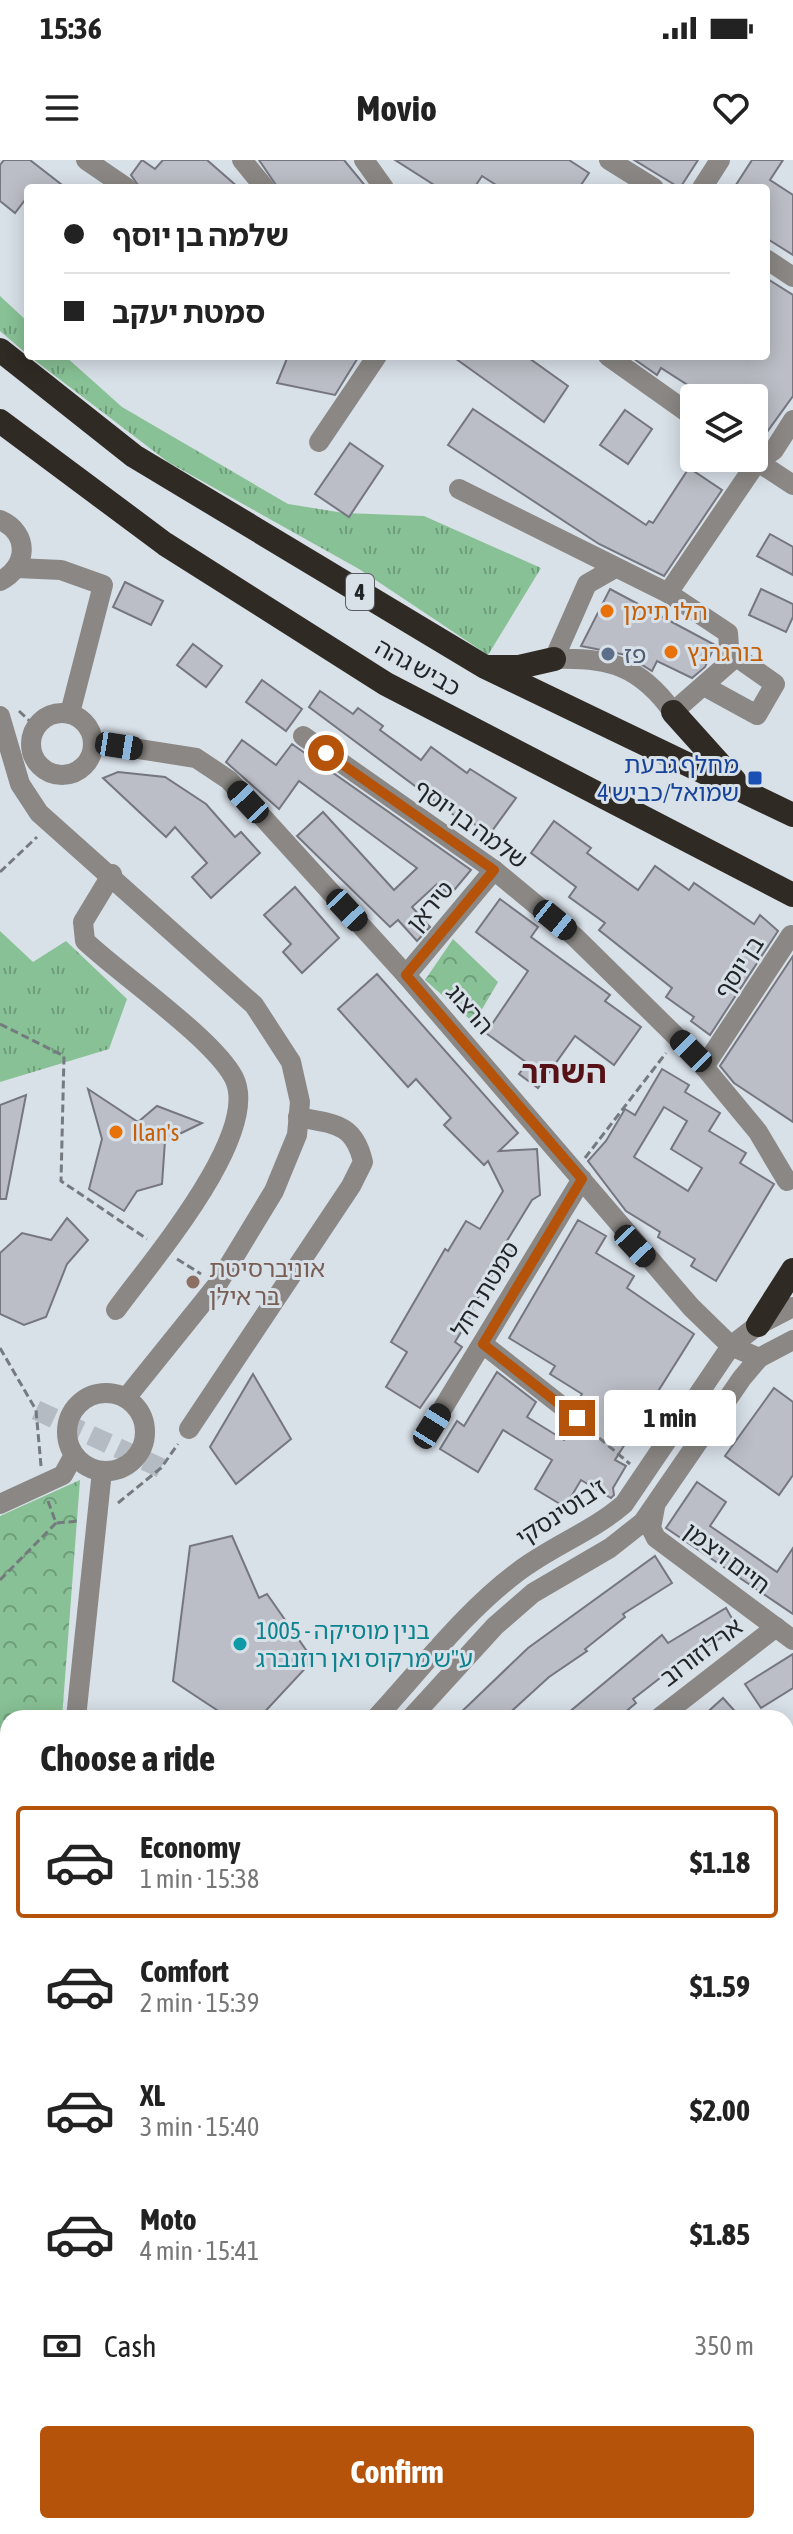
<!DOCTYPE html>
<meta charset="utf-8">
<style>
:root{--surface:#fff;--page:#f6f6f6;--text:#222;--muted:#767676;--line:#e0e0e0;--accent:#b45309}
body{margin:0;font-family:"Asap Condensed","Noto Sans Hebrew",sans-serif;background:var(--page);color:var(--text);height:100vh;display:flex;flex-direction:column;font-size:30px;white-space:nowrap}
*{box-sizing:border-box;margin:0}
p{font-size:26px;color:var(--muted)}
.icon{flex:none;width:44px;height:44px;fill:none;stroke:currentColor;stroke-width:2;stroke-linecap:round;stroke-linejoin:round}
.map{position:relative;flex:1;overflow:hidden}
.panel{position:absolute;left:0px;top:1550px;width:794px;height:824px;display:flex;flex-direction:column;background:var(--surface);border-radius:24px 24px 0 0;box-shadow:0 4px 20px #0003}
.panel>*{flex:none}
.hud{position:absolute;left:24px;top:24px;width:746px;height:176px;border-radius:8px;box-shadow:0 4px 20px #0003;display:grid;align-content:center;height:176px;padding:0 40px;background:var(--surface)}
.tools{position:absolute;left:680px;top:224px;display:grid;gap:16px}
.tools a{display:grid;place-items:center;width:88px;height:88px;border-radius:8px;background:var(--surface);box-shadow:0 4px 20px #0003;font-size:40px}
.end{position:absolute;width:36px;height:36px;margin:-18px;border:10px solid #b45309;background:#fff;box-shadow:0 0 0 4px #fff}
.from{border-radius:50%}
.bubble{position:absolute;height:56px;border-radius:8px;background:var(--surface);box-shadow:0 4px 20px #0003;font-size:26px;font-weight:700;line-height:56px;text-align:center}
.car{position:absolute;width:24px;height:48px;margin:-24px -12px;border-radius:10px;box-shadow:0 0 6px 2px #0007;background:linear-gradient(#222 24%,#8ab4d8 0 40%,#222 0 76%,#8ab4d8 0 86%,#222 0)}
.hud b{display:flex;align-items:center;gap:28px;height:76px;font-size:30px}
.hud b+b{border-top:2px solid var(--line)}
.hud i{width:20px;height:20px;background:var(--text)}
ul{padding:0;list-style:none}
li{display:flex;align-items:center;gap:24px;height:112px;margin:0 16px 12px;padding:0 24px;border:4px solid transparent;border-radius:8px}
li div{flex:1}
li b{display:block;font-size:30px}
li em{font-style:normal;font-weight:700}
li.on{border-color:var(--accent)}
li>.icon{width:72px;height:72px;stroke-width:1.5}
h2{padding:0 40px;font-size:36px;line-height:96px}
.pay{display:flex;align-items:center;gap:20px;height:88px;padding:0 40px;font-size:30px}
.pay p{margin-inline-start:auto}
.button{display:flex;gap:16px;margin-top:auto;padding:16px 40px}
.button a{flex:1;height:92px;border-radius:8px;background:var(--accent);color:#fff;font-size:32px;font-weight:700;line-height:92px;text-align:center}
.status{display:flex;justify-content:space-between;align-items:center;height:56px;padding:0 40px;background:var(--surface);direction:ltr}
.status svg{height:22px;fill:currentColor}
header{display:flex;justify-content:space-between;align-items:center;height:104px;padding:0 40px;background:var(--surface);font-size:36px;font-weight:700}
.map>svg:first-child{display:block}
.grass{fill:url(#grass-tufts)}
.park{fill:url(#park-crowns)}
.building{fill:#bcbec7;stroke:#75767f;stroke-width:2;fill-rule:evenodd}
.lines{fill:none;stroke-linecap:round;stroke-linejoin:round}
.minor-tunnel{stroke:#b4bbc2;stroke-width:20;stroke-dasharray:20 10;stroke-linecap:butt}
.path{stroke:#757a7f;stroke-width:3;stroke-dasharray:8 4;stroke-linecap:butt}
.minor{stroke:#8a8784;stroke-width:20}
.highway{stroke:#2f2a23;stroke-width:24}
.route{stroke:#b45309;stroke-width:10}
.food-dot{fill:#e8710a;stroke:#d8e0e8;stroke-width:3}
.service-dot{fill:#5c6f8a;stroke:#d8e0e8;stroke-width:3}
.transit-dot{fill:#1a4fb4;stroke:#d8e0e8;stroke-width:3}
.education-dot{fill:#8d6e63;stroke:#d8e0e8;stroke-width:3}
.culture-dot{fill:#0f9aa8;stroke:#d8e0e8;stroke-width:3}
.labels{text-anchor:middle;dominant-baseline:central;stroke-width:6;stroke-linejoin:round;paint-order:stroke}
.shield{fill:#d8e0e8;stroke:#595d62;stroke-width:2}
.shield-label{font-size:22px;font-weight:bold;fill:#222528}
.food-label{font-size:24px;fill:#c56008;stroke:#d8e0e8;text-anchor:start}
.service-label{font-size:24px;fill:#4e5e75;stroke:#d8e0e8;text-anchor:start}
.street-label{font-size:24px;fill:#222528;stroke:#d8e0e8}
.transit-label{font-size:24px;fill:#164399;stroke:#d8e0e8;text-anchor:end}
.education-label{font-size:24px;fill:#785e54;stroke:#d8e0e8;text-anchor:start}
.culture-label{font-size:24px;fill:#0d838f;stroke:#d8e0e8;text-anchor:start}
.district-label{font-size:32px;font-weight:bold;fill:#571217;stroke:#d8e0e8}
</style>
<div class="status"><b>15:36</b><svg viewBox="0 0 49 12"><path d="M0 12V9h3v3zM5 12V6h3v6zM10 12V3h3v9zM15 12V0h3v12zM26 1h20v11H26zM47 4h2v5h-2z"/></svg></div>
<header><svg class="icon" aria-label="menu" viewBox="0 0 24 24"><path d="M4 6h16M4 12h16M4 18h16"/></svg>Movio<svg class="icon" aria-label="heart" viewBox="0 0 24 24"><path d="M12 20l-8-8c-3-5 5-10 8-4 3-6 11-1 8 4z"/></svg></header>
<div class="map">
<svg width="793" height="2374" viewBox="0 0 793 2374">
<defs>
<pattern id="grass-tufts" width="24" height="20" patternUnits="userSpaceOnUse" patternTransform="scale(2)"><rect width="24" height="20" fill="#88c195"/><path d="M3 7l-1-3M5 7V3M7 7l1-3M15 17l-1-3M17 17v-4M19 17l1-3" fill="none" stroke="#6f9d7a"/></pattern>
<pattern id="park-crowns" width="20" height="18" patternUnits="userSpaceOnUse" patternTransform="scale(2)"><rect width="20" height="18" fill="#88c195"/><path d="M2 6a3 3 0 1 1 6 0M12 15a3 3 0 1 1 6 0" fill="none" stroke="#6f9d7a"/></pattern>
</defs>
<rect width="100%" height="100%" fill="#d8e0e8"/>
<g class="grass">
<path d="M 0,136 L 28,162 L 28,195 L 0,171 Z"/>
<path d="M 29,196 L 65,196 L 122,247 L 288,344 L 344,353 L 424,356 L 541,408 L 488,495 L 359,409 L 168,302 Z"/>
<path d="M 0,771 L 33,802 L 66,781 L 127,839 L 109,889 L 0,922 Z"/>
</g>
<g class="park">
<path d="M 453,779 L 498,822 L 474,863 L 425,820 Z"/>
<path d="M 80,1320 L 62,1558 L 8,1558 L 8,1586 L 0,1590 L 0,1356 Z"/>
</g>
<g class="building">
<path d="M 4,0 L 30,0 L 66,28 L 28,28 L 28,36 L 15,53 L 0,41 L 0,5 Z"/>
<path d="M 142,0 L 155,9 L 163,0 L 207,0 L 239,28 L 140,28 L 131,15 Z"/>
<path d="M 259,0 L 344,0 L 367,28 L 278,28 Z"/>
<path d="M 395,0 L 569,0 L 589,13 L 579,28 L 501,28 L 482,16 L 474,28 L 439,28 Z"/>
<path d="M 634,0 L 698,0 L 680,28 Z"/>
<path d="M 752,0 L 783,0 L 770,20 L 793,35 L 793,95 L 766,78 L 766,27 L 734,28 Z"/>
<path d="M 766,118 L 793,135 L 793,236 L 757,286 L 754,238 L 708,238 L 661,208 L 657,215 L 630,196 L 766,196 Z"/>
<path d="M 288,196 L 359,196 L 335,235 L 277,223 Z"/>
<path d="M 452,196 L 526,196 L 568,226 L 544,262 Z"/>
<path d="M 473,249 L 646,365 L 649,361 L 653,363 L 689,308 L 722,330 L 664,416 L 599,384 L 448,285 Z"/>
<path d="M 625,250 L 652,269 L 628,304 L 600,285 Z"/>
<path d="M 350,283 L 383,306 L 349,357 L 315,334 Z"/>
<path d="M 770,374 L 793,387 L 793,415 L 757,396 Z"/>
<path d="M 125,422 L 163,441 L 151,465 L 113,447 Z"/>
<path d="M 610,429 L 715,485 L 705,507 L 692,518 L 657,501 L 652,511 L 626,495 L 581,486 Z"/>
<path d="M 761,429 L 793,444 L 793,457 L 786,472 L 749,455 Z"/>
<path d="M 193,484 L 222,506 L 206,527 L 177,505 Z"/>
<path d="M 262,520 L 302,549 L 286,571 L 246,542 Z"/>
<path d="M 320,531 L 353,554 L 358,548 L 383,566 L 380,570 L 421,600 L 431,587 L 467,613 L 470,609 L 516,638 L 489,675 L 461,654 L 458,658 L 309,547 Z"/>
<path d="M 242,580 L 276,605 L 292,584 L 471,710 L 450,735 L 437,724 L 412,747 L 430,767 L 417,781 L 398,760 L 390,767 L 297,676 L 323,652 L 394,730 L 417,708 L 299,621 L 279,649 L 226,602 Z"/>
<path d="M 118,612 L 165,617 L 206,644 L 235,677 L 241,672 L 260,693 L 211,738 L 192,717 L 207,703 L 175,667 L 166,677 L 103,618 Z"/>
<path d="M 554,661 L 591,688 L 587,693 L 638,730 L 655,706 L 689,730 L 694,723 L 754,764 L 760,755 L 778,771 L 710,875 L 691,861 L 694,857 L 666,837 L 672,828 L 599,770 L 605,763 L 569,737 L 576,727 L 531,693 Z"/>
<path d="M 295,727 L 339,778 L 302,813 L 283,792 L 291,784 L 264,755 Z"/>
<path d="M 500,739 L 538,767 L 531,777 L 610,835 L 605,841 L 641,867 L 614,905 L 575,876 L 538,928 L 519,914 L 527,903 L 486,873 L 528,811 L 476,772 Z"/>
<path d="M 793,796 L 793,962 L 734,923 L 720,906 Z"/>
<path d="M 377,814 L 518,973 L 499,991 L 537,989 L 540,1035 L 532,1040 L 505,1084 L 514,1089 L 500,1113 L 495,1110 L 471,1149 L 474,1151 L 455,1182 L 462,1187 L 420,1248 L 386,1227 L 407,1192 L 391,1182 L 445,1089 L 448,1091 L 466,1061 L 480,1069 L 503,1031 L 488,1001 L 484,1005 L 444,965 L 451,958 L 416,919 L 408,927 L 338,849 Z"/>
<path d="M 662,909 L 689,925 L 685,932 L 720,953 L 709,971 L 746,993 L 740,1003 L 774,1024 L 716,1121 L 691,1106 L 695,1099 L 658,1077 L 660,1072 L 626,1051 L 588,1001 L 606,981 L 625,949 L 635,955 ZM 664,947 L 687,961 L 671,989 L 702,1008 L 688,1031 L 634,997 Z"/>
<path d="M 88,929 L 138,962 L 157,946 L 202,963 L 165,981 L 162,1024 L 137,1031 L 124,1051 L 89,1029 L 102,979 Z"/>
<path d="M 26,935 L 6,1039 L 0,1039 L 0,945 Z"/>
<path d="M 67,1058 L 88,1080 L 67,1104 L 46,1157 L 24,1165 L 0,1154 L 0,1093 L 22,1073 L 51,1080 Z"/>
<path d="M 578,1060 L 606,1076 L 596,1093 L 634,1116 L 627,1128 L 694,1174 L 615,1300 L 626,1306 L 613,1328 L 614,1335 L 611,1338 L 581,1320 L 565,1347 L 535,1329 L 552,1300 L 503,1270 L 478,1312 L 440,1289 L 457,1261 L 464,1266 L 497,1212 L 536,1242 L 527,1257 L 564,1280 L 571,1269 L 581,1270 L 588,1265 L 589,1252 L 577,1242 L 582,1234 L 550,1214 L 555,1206 L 509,1178 Z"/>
<path d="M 253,1214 L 291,1279 L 236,1324 L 210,1287 Z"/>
<path d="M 774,1228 L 793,1242 L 793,1315 L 779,1335 L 725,1296 Z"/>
<path d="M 697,1322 L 726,1342 L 710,1366 L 777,1412 L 793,1388 L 793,1454 L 666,1368 Z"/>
<path d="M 232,1376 L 259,1438 L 267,1434 L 313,1500 L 259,1558 L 229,1558 L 173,1521 L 190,1386 Z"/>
<path d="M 655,1396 L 672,1423 L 623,1454 L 625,1457 L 585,1489 L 587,1491 L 549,1517 L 504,1558 L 455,1558 L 528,1488 Z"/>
<path d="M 726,1448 L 738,1469 L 691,1494 L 633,1539 L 636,1543 L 618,1558 L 562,1558 L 662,1475 L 668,1483 Z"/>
<path d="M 793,1494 L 793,1528 L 761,1548 L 745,1524 Z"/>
<path d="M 723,1538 L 741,1558 L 701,1558 Z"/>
</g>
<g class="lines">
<path class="minor-tunnel" d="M 36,1250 L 161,1308"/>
<g class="path">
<path d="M 19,551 L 36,567"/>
<path d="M 0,712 L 37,677"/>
<path d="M 0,864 L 64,896 L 61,1021 L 147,1079"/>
<path d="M 585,998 L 666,893"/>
<path d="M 177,1099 L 201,1114"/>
<path d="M 0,1188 L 36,1250 L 41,1306"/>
<path d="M 590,1270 L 630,1304"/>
<path d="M 48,1341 L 56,1363 L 80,1361"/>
<path d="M 118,1343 L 161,1308 L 178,1284"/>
<path d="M 0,1420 L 56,1363"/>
<path d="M 0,2032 L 8,2037"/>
</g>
<g class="minor">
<path d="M 86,0 L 127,28"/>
<path d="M 242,0 L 265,28"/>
<path d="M 364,0 L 384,28"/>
<path d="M 609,0 L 654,28"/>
<path d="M 702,28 L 720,0"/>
<path d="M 766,99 L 793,117"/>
<path d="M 608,196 L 694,257"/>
<path d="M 319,282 L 377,196"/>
<path d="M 752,298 L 793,325"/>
<path d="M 459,329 L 668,433 L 728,473 L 730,502 L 673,552 C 640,506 609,497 554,499 L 587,424 L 615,408"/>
<path d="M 0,360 C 30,373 28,407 0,421"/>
<path d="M 17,408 L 61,410 L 103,425 L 70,553"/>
<path d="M 668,433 L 757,302 L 774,290 L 793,260"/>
<path d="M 704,526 L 757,555 L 775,524 L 731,493"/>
<circle cx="62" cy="584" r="31"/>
<path d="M 0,556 L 20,624 L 39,653 L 254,845 L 291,902 L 300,942 L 297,975 L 274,1031 L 217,1125 L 126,1238"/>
<path d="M 303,576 L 494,710 L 575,777 L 691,891 L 758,972 L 787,1021"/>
<path d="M 94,582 L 196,598 L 229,620 L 406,815 L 691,1147 L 731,1186 L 759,1198"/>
<path d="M 112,714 L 83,762 L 85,781 C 121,815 214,879 234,918 C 262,974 149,1104 116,1150"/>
<path d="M 406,815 L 494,710"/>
<path d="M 704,907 L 791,775"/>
<path d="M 483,1184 L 577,1258"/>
<circle cx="106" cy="1272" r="39"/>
<path d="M 432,1266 L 582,1019"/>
<path d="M 189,1269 L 351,1026 L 363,1002 C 354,963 334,964 298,957"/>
<path d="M 0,1344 L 63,1315 L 74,1295"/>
<path d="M 655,1347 L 651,1368 L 656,1378 L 793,1480"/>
<path d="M 76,1558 L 102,1311"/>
<path d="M 376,1558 C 422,1508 465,1451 519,1411 C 552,1386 593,1371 624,1344 L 731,1186 L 758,1165 L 793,1147"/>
<path d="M 411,1558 L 495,1466 L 533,1433 L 610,1388 L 643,1362 L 742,1218 L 759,1198 L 793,1180"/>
<path d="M 659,1558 L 776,1467"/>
<path d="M 0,1619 L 8,1615"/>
<path d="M 786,1801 L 793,1803"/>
<path d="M 0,1822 L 8,1817"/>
<path d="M 0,1883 L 8,1875"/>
<path d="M 786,1943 L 793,1946"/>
<path d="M 0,1956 L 8,1947"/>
<path d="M 0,1995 L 8,1986"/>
<path d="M 786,2114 L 793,2117"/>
<path d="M 0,2205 L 8,2209"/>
<path d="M 786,2239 L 793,2243"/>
<path d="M 356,2366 L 374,2374"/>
<path d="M 727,2366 L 745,2374"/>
<path d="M 255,2374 L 259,2366"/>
<path d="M 570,2374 L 574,2366"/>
</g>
<g class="highway">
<path d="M 0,190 L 134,296 L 485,507 L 793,655"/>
<path d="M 0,261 L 165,384 L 386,524 L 793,735"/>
<path d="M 489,507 L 519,507 L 554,499"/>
<path d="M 673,552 L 735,621"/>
<path d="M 758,1165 L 793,1110"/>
</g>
</g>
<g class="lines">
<path class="route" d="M 326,593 L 494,710 L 406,815 L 582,1019 L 483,1184 L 577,1258"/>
</g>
<g class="food-dot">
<circle cx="607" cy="451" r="8"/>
<circle cx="671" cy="492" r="8"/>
<circle cx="116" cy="972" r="8"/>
</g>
<circle class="service-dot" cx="608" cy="494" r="8"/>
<rect class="transit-dot" x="747" y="610" width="16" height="16" rx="4"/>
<circle class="education-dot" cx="193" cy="1122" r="8"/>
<circle class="culture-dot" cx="240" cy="1484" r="8"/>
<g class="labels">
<rect class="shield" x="346" y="414" width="28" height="36" rx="6"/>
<g class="shield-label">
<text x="360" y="432">4</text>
</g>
<g class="food-label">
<text x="623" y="451">הלו תימן</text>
<text x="687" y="492">בורגרנץ</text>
<text x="132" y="972">Ilan's</text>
</g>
<g class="service-label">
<text x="624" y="494">פז</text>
</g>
<g class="street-label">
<text transform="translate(418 507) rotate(29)">כביש גהה</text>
<text transform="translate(471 664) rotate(36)">שלמה בן יוסף</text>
<text transform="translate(430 746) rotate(-50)">טיראן</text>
<text transform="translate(739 807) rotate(-57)">בן יוסף</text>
<text transform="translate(470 849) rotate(49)">הרצוג</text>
<text transform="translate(485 1129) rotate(-59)">סמטת רחל</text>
<text transform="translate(561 1352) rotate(-33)">ז'בוטינסקי</text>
<text transform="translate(727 1398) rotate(37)">חיים ויצמן</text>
<text transform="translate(701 1492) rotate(-37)">ארלוזורוב</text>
</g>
<g class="transit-label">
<text x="739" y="604">מחלף גבעת<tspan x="739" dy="28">שמואל/כביש 4</tspan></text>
</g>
<g class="education-label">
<text x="209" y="1108">אוניברסיטת<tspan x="209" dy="28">בר אילן</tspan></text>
</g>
<g class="culture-label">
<text x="256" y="1470">1005 - בנין מוסיקה<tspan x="256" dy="28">ע"ש מרקוס ואן רוזנברג</tspan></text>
</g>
<g class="district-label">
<text x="564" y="911">השחר</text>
</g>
</g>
</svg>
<div class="tools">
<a><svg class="icon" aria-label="layers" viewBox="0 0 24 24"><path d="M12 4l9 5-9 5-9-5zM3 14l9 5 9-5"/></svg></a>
</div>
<i class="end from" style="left:326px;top:593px"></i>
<i class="end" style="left:577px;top:1258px"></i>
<div class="bubble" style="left:604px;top:1230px;width:132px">1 min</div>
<i class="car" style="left:119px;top:586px;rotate:99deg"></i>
<i class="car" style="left:248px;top:642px;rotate:317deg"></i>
<i class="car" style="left:347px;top:750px;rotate:137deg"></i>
<i class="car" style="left:555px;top:760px;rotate:129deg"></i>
<i class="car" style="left:691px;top:891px;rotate:315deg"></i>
<i class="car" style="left:635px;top:1086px;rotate:137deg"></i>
<i class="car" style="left:432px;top:1266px;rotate:32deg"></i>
<div class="hud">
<b><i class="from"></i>שלמה בן יוסף</b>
<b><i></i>סמטת יעקב</b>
</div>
<section class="panel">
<h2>Choose a ride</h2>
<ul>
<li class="on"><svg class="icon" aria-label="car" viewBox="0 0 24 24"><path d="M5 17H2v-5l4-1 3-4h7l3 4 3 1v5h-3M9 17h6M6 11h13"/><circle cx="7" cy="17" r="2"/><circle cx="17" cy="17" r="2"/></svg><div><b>Economy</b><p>1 min · 15:38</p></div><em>$1.18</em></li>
<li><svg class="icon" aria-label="car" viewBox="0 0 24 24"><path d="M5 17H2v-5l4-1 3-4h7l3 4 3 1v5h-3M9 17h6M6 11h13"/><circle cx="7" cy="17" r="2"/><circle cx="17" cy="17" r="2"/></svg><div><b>Comfort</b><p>2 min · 15:39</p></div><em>$1.59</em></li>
<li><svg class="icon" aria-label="car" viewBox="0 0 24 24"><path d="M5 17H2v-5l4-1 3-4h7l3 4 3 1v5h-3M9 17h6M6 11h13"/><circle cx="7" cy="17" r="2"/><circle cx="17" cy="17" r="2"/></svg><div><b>XL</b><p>3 min · 15:40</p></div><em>$2.00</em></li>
<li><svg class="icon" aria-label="car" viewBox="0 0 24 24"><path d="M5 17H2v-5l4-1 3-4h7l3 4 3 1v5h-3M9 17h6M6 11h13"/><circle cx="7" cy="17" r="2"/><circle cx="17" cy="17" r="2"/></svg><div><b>Moto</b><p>4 min · 15:41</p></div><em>$1.85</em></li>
</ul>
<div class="pay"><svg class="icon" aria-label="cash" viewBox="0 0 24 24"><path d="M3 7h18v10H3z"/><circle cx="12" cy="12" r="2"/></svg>Cash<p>350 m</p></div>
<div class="button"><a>Confirm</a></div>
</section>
</div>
